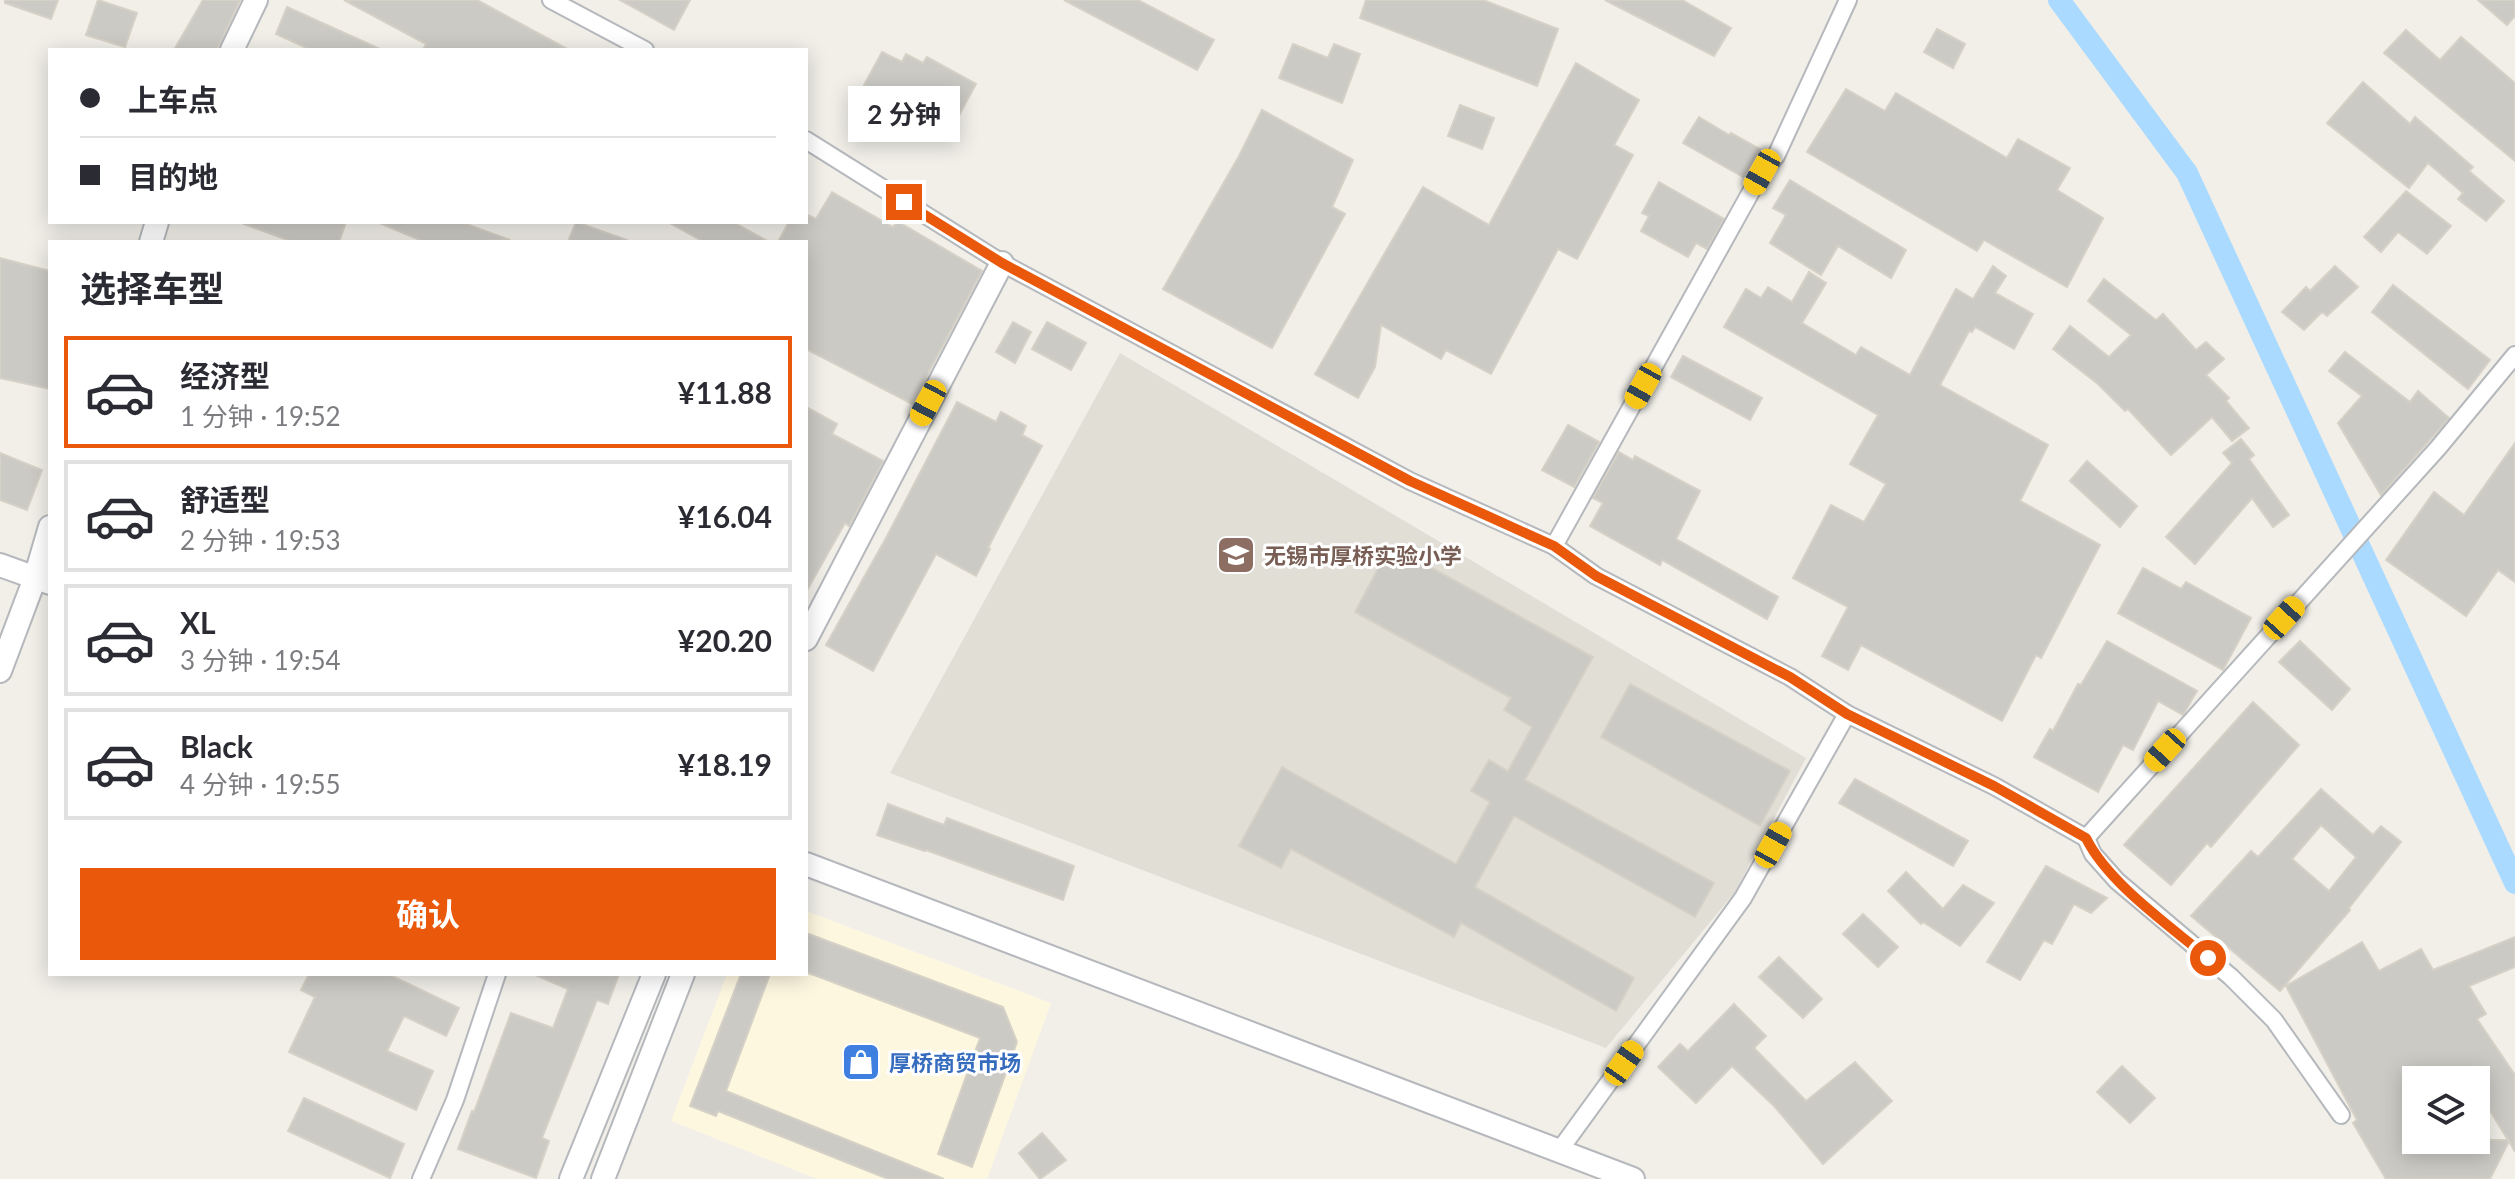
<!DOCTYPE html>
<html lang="zh">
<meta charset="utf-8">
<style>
:root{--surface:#fff;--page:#f2f2f3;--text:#2b2b33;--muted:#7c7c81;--line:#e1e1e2;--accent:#ea580c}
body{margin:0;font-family:Lato,"Noto Sans SC",sans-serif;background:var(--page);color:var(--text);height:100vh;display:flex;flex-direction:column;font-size:30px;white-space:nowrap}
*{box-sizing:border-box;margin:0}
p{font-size:26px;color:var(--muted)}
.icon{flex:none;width:44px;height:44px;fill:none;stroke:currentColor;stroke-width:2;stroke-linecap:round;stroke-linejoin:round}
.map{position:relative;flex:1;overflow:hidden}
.drawer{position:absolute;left:48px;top:240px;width:760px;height:736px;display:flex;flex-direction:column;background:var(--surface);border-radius:0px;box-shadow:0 4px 20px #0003}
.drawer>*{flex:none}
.banner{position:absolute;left:48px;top:48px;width:760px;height:176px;border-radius:0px;box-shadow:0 4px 20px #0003;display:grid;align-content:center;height:176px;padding:0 32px;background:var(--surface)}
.buttons{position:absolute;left:2402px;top:1066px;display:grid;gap:16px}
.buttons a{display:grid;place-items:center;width:88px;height:88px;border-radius:0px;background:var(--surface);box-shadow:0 4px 20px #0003;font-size:40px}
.end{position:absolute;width:36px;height:36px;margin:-18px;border:10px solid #ea580c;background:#fff;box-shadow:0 0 0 4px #fff}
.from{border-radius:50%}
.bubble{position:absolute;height:56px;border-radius:0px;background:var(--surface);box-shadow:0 4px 20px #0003;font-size:26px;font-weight:700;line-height:56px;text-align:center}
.car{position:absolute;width:24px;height:48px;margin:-24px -12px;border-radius:10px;box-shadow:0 0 6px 2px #0007;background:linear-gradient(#f5c518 24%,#345 0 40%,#f5c518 0 76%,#345 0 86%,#f5c518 0)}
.banner b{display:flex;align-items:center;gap:28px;height:76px;font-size:30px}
.banner b+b{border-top:2px solid var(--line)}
.banner i{width:20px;height:20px;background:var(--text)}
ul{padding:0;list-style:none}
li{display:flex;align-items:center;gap:24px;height:112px;margin:0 16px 12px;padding:0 16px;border:4px solid var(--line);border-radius:0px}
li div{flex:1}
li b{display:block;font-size:30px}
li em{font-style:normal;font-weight:700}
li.selected{border-color:var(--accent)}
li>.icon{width:72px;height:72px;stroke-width:1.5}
h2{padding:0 32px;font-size:36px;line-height:96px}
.primary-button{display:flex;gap:16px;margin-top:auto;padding:16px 32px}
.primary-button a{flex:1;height:92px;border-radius:0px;background:var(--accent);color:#fff;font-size:32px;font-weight:700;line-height:92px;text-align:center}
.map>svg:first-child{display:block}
.commercial{fill:#fef7e0}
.education{fill:#e1ded6}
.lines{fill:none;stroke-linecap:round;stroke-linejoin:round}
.canal{stroke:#aadaff;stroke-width:22}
.building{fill:#cccac5;stroke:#d6d1c6;stroke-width:2;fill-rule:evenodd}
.minor-casing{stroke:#b5b8bc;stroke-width:20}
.tertiary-casing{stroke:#b5b8bc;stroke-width:26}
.minor{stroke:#fff;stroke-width:16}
.tertiary{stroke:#fff;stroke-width:22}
.route{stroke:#ea580c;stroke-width:10}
.labels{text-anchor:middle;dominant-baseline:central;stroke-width:6;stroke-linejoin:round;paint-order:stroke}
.education-label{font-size:22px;font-weight:bold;fill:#785e54;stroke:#fff;text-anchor:start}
.shop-label{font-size:22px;font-weight:bold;fill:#366cbe;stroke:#fff;text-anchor:start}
</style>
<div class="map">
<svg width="2515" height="1179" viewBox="0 0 2515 1179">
<rect width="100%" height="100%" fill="#f1efe8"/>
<path class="commercial" d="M 806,911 L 1051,1003 L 987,1179 L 817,1179 L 671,1121 L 727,974 L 806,974 Z"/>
<path class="education" d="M 1120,353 L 1806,758 L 1735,892 L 1606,1048 L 890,773 Z"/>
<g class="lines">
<path class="canal" d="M 2059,0 L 2187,173 L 2515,883"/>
</g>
<g class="building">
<path d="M 5,0 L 58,0 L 51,19 L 5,3 Z"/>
<path d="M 98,0 L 137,13 L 125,47 L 86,35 Z"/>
<path d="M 203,0 L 240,0 L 217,50 L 174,50 Z"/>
<path d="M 344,0 L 477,0 L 569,50 L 423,50 L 426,44 Z"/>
<path d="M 620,0 L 690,0 L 674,30 Z"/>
<path d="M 1064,0 L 1138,0 L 1214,40 L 1197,70 Z"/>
<path d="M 1366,0 L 1483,0 L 1558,29 L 1537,86 L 1360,18 Z"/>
<path d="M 1605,0 L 1682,0 L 1731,28 L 1714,56 Z"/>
<path d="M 2478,0 L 2515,0 L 2515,16 L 2507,25 Z"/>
<path d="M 287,7 L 382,50 L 311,50 L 276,34 Z"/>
<path d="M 1937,29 L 1965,44 L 1953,68 L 1924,52 Z"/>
<path d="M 2406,30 L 2440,60 L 2461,37 L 2515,83 L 2515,161 L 2384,53 Z"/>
<path d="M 1293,44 L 1328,58 L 1334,44 L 1360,54 L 1342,103 L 1279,78 Z"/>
<path d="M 882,52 L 902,62 L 906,54 L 923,63 L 927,57 L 976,84 L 950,132 L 864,85 Z"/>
<path d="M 1576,63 L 1639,100 L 1614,145 L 1633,155 L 1577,259 L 1558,249 L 1491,374 L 1446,350 L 1441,359 L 1381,325 L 1375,367 L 1358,398 L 1315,374 L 1423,187 L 1489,225 Z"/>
<path d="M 2363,82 L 2410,124 L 2415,117 L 2473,167 L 2469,171 L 2504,201 L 2486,221 L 2458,199 L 2463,193 L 2428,163 L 2409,188 L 2327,123 Z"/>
<path d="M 1846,89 L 1885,111 L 1896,93 L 2007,158 L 2018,139 L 2070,168 L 2057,190 L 2103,218 L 2067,287 L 1984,240 L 1977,251 L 1807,152 Z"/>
<path d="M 1460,105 L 1494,118 L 1482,149 L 1448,136 Z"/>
<path d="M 1262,110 L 1353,160 L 1332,207 L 1345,214 L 1272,348 L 1163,289 L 1239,156 Z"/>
<path d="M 1699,117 L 1729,135 L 1731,133 L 1760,149 L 1743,177 L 1683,143 Z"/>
<path d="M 1790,180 L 1906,250 L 1891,278 L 1838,246 L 1821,275 L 1770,243 L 1786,215 L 1773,208 Z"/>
<path d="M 1659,182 L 1724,219 L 1707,249 L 1696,243 L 1688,257 L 1641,231 L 1649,216 L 1642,213 Z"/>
<path d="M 2406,191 L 2451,226 L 2427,254 L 2398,232 L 2381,252 L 2364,237 Z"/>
<path d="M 832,192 L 893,227 L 897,221 L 982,271 L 912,404 L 806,349 L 806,242 L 778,242 L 789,222 L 806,222 L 806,214 L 816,219 Z"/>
<path d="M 244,222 L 346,222 L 339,242 L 293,242 L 244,224 Z"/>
<path d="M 377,222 L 461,222 L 510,240 L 425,242 Z"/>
<path d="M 576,222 L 627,240 L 626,242 L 568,242 Z"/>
<path d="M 668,222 L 733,222 L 769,242 L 704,242 Z"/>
<path d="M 0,258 L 50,271 L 50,389 L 0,378 Z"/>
<path d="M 1993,266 L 2006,276 L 1995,293 L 2033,314 L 2014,349 L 1975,327 L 1972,332 L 1969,331 L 1940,385 L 2048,445 L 2020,501 L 2100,545 L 2041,658 L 2036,655 L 2002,721 L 1861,645 L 1848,670 L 1822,656 L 1848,607 L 1793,578 L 1831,505 L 1864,522 L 1886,484 L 1850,464 L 1878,415 L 1724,327 L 1746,289 L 1761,298 L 1768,287 L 1792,302 L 1809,272 L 1826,283 L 1802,323 L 1856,355 L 1861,347 L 1910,375 L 1956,289 L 1973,299 Z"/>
<path d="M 2335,266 L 2358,287 L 2327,316 L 2322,312 L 2304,330 L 2282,312 L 2306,287 L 2310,291 Z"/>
<path d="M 2104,279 L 2156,320 L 2163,314 L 2196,350 L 2206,342 L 2224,359 L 2206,375 L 2229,398 L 2226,401 L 2249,428 L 2232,441 L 2212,417 L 2171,455 L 2128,409 L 2125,411 L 2098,384 L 2053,349 L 2070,326 L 2109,357 L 2131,335 L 2088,301 Z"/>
<path d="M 2393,285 L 2490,360 L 2468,389 L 2372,312 Z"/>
<path d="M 1013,322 L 1031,332 L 1015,363 L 996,352 Z"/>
<path d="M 1047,322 L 1086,343 L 1071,370 L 1032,349 Z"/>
<path d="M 2345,352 L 2410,402 L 2418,391 L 2449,418 L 2381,495 L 2338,423 L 2362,396 L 2329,371 Z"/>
<path d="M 1683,356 L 1762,398 L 1750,420 L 1671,377 Z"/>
<path d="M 957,402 L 996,422 L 1001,412 L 1026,426 L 1022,435 L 1042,446 L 1005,515 L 988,548 L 990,549 L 976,576 L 936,554 L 873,671 L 826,645 L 886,538 Z"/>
<path d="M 806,407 L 837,424 L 832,434 L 883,461 L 849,526 L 845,523 L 806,592 Z"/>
<path d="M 1568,425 L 1599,442 L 1574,487 L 1542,470 Z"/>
<path d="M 2241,439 L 2254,455 L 2249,459 L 2289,515 L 2273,527 L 2252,498 L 2195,564 L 2166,537 L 2232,463 L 2223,453 Z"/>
<path d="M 2515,443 L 2515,582 L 2498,570 L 2466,616 L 2386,560 L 2434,492 L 2464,515 Z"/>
<path d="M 1619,452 L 1633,460 L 1635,456 L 1700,491 L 1676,539 L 1778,597 L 1767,619 L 1662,560 L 1660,565 L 1590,526 L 1603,503 L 1593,498 Z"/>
<path d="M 0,453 L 42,470 L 27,510 L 0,500 Z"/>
<path d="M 2087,461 L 2137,506 L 2120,527 L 2070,481 Z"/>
<path d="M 1403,552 L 1593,657 L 1525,780 L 1714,883 L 1695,917 L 1514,816 L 1475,887 L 1634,978 L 1616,1011 L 1461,923 L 1454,937 L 1291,849 L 1281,868 L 1239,846 L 1282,767 L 1456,864 L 1490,802 L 1471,791 L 1489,760 L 1508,771 L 1532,727 L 1504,710 L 1511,698 L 1355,612 L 1382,561 L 1394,567 Z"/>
<path d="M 2143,568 L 2181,589 L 2186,582 L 2251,618 L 2223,670 L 2118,613 Z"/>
<path d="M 2107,641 L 2197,691 L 2183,715 L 2158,701 L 2133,750 L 2123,745 L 2098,792 L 2034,757 L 2050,729 L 2053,731 L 2078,684 L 2081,685 Z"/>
<path d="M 2300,641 L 2350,689 L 2332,710 L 2279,662 Z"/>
<path d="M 1630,684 L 1790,771 L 1760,826 L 1601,737 Z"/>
<path d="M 2253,702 L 2299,745 L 2211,847 L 2207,843 L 2171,885 L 2124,845 Z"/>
<path d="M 1855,779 L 1968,841 L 1953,866 L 1839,803 Z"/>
<path d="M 2321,789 L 2373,835 L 2381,826 L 2401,842 L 2349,908 L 2350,910 L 2280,991 L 2191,916 L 2251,851 L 2258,857 ZM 2321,825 L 2356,857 L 2329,891 L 2292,859 Z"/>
<path d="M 888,804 L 944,825 L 947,818 L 1074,866 L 1063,900 L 926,850 L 925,851 L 877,835 Z"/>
<path d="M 2046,866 L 2107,898 L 2091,913 L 2074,904 L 2052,944 L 2044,940 L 2020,980 L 1987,962 Z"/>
<path d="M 1906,872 L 1943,909 L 1963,885 L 1994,903 L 1960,946 L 1923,922 L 1921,924 L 1888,891 Z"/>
<path d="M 1863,914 L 1898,947 L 1878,967 L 1843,934 Z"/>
<path d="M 806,933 L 1003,1007 L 1017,1042 L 972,1167 L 938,1154 L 980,1038 L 806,972 Z"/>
<path d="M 2515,937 L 2515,967 L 2469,986 L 2486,1014 L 2477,1019 L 2515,1075 L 2515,1152 L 2509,1141 L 2490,1179 L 2386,1179 L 2353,1123 L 2357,1120 L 2286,986 L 2362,942 L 2379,971 L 2421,949 L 2433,970 ZM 2416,1080 L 2476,1080 L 2476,1088 L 2508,1140 L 2416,1140 Z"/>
<path d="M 1779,957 L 1822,999 L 1803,1018 L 1759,977 Z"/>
<path d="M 309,974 L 388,974 L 459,1008 L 446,1036 L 404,1016 L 387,1051 L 433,1071 L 416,1110 L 289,1052 L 315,997 L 301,990 Z"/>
<path d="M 533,974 L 619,974 L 608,1004 L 597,1000 L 542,1138 L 549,1141 L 536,1178 L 458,1149 L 472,1111 L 474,1112 L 511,1013 L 553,1028 L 568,989 Z"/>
<path d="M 741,974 L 770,974 L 726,1091 L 944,1179 L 888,1179 L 718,1111 L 716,1116 L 690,1106 Z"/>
<path d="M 1734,1004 L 1766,1036 L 1754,1048 L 1806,1101 L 1855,1062 L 1892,1101 L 1823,1164 L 1775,1107 L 1732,1066 L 1696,1103 L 1658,1067 L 1680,1044 L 1688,1051 Z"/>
<path d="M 2122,1066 L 2155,1098 L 2130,1123 L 2097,1092 Z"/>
<path d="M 304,1098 L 404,1144 L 390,1178 L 288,1131 Z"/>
<path d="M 1042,1133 L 1066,1160 L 1040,1179 L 1019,1153 Z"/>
</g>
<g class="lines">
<g class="minor-casing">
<g id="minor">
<path d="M 551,0 L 645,50"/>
<path d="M 806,140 L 1002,263 L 1410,481 L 1554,546 L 1596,576 L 1790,677 L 1847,714 L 1994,786 L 2086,838 L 2093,854 L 2117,881 L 2231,977 L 2274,1020 L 2341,1115"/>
<path d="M 1554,546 L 1762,172 L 1776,156 L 1848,0"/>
<path d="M 2086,838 L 2438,448 L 2515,355"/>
<path d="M 1559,1151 L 1743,898 L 1847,714"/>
<path d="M 421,1179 L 455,1100 L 497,974"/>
</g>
</g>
<g class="tertiary-casing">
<g id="tertiary">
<path d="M 232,50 L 256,0"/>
<path d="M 151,242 L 157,222"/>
<path d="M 0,565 L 50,583"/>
<path d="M 806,639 L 1002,263"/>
<path d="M 0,671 L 35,578 L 50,527"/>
<path d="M 806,864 L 1633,1179"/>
<path d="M 571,1179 L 654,974"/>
<path d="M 603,1179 L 683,974"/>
</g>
</g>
<use href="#minor" class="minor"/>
<use href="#tertiary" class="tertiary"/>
</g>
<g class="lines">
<path class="route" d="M 904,202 L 1002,263 L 1410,481 L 1554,546 L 1596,576 L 1790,677 L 1847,714 L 1994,786 L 2086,838 C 2108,883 2169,925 2208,958"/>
</g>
<defs>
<g id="school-square" transform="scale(2)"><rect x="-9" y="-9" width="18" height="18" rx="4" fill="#8d6e63" stroke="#fff"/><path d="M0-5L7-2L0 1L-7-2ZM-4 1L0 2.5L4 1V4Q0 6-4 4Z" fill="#fff"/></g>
<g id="shop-square" transform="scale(2)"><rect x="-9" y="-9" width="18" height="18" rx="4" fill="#3f7fe0" stroke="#fff"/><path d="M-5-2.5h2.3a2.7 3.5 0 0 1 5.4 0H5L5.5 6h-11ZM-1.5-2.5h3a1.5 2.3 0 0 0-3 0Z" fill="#fff"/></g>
</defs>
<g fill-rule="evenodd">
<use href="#school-square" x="1236" y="555"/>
<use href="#shop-square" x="861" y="1062"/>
</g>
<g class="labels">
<g class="education-label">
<text x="1264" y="555">无锡市厚桥实验小学</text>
</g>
<g class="shop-label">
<text x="889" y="1062">厚桥商贸市场</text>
</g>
</g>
</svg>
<div class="buttons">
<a><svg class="icon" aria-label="layers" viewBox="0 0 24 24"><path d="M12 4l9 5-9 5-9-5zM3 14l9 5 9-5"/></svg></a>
</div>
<i class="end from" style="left:2208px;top:958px"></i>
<i class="end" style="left:904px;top:202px"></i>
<div class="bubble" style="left:848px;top:86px;width:112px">2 分钟</div>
<i class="car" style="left:1762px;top:172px;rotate:209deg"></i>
<i class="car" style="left:1643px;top:386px;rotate:209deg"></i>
<i class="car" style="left:928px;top:403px;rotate:208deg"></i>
<i class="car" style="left:2284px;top:618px;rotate:42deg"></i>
<i class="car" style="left:2165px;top:750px;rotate:222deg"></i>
<i class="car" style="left:1773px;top:845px;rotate:29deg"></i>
<i class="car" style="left:1624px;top:1063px;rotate:35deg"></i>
<div class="banner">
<b><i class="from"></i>上车点</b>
<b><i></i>目的地</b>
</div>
<section class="drawer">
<h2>选择车型</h2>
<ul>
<li class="selected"><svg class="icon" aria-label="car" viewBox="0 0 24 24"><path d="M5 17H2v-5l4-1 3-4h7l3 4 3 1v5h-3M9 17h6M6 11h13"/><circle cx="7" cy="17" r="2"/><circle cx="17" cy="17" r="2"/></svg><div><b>经济型</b><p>1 分钟 · 19:52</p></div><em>¥11.88</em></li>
<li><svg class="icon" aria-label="car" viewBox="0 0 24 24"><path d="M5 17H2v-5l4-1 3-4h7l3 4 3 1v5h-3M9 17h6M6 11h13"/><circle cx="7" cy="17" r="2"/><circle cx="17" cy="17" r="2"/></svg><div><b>舒适型</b><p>2 分钟 · 19:53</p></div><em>¥16.04</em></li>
<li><svg class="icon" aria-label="car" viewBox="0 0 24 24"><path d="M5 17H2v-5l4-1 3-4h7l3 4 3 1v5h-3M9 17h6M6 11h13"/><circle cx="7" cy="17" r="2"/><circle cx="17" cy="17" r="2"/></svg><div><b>XL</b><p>3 分钟 · 19:54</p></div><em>¥20.20</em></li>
<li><svg class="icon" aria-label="car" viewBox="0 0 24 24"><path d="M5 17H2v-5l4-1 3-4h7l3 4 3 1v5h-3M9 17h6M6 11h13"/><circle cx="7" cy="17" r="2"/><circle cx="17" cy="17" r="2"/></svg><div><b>Black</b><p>4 分钟 · 19:55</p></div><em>¥18.19</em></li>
</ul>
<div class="primary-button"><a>确认</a></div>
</section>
</div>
